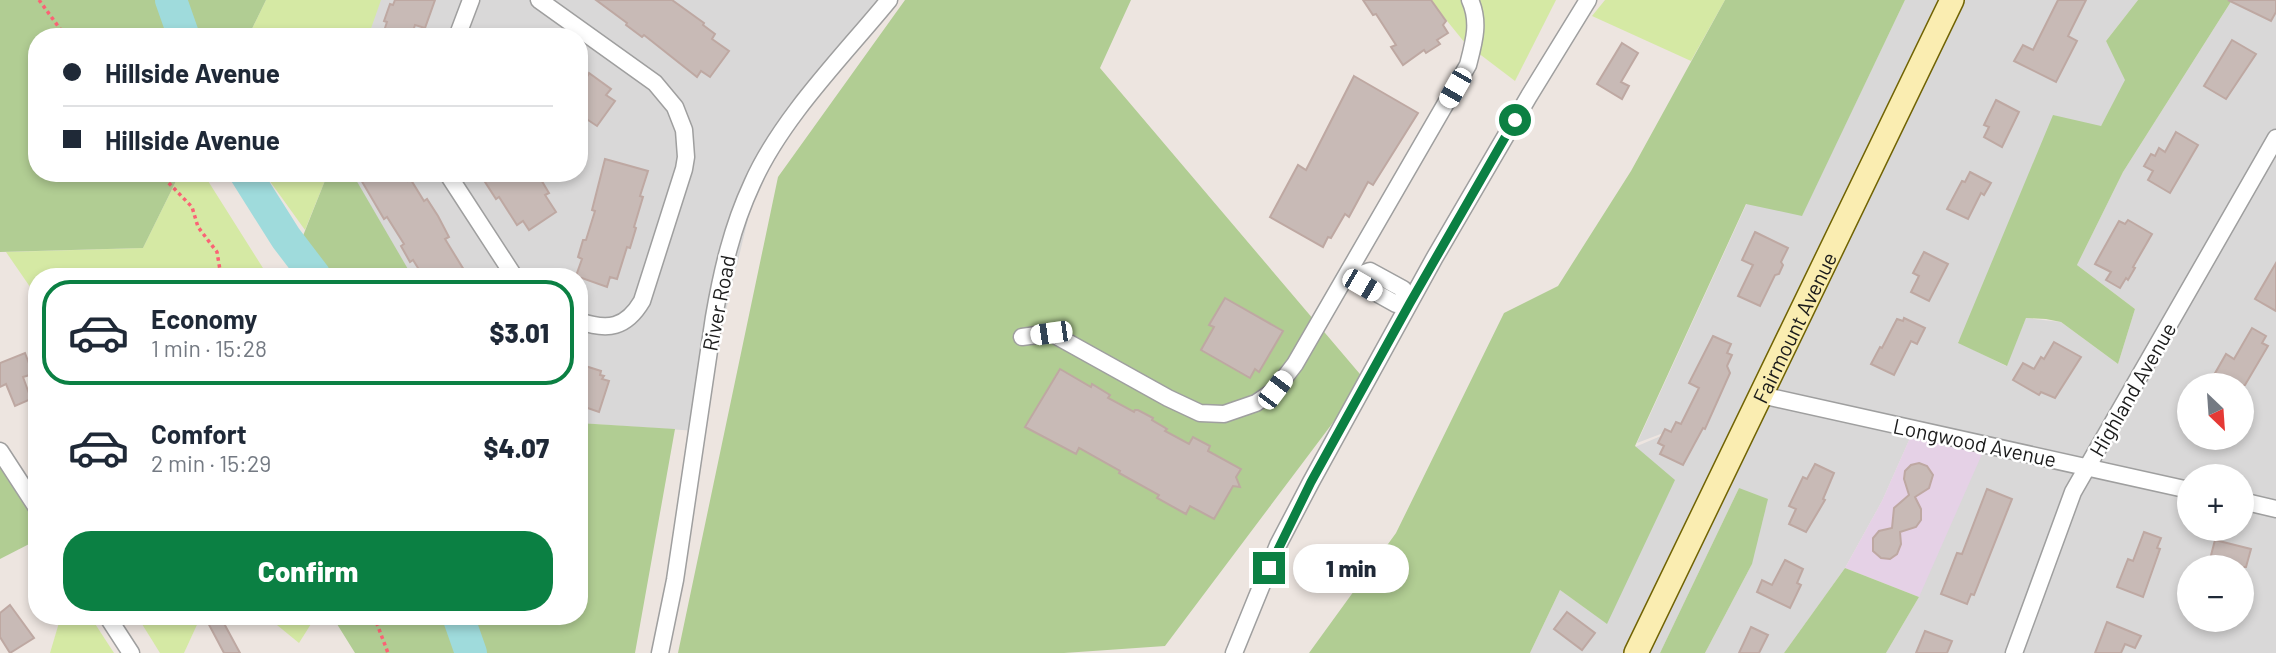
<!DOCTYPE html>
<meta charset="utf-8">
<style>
:root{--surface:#fff;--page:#f2f2f3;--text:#1f2937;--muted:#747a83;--line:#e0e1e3;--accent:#0b8043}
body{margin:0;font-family:Barlow,sans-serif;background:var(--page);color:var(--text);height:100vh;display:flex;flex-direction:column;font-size:26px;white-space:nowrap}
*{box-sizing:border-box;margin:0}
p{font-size:23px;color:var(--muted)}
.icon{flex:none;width:38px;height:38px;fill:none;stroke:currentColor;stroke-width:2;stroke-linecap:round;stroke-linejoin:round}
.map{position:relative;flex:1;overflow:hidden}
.sheet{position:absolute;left:28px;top:268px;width:560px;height:357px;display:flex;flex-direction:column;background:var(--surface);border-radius:28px;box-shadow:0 4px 10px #0003}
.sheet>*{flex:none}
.top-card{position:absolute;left:28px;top:28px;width:560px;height:154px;border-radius:28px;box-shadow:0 4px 10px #0003;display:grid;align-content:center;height:154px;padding:0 35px;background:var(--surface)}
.needle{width:46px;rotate:155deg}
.controls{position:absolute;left:2177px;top:373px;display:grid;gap:14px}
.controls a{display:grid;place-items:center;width:77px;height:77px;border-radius:50%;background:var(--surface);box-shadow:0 4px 10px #0003;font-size:35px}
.end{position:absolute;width:32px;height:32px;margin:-16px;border:9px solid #0b8043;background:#fff;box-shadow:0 0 0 4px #fff}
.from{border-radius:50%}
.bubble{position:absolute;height:49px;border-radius:24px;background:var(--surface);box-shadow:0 4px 10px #0003;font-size:23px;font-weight:800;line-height:49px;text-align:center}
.car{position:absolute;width:21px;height:42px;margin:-21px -10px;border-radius:9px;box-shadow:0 0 5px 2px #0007;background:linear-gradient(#fff 24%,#345 0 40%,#fff 0 76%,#345 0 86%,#fff 0)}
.top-card b{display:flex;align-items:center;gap:24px;height:66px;font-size:26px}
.top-card b+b{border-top:2px solid var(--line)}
.top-card i{width:18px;height:18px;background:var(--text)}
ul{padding:12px 0 0;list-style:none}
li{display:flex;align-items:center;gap:21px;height:105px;margin:0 14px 10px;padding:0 21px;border:4px solid transparent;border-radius:28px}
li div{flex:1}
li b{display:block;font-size:26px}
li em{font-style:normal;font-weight:800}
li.selected{border-color:var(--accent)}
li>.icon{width:63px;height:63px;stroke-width:1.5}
.button{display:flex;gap:14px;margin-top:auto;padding:14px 35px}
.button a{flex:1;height:80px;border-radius:28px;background:var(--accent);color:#fff;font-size:28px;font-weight:800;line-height:80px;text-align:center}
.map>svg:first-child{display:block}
.residential{fill:#d9d8d8;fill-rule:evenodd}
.industrial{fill:#e5d1e6}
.grass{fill:#d5e9a4}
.forest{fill:#b1cd93}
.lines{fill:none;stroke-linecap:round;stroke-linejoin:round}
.river{stroke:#9fdbdc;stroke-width:32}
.building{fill:#c8bab6;stroke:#bea8a2;stroke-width:2}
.street-casing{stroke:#9f9f9f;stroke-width:19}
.secondary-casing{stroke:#706303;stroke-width:26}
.path{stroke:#fb6275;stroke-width:3.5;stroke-dasharray:3.5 3.5;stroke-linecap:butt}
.street{stroke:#fff;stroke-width:16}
.secondary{stroke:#faedb1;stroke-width:23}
.route{stroke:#0b8043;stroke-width:9}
.labels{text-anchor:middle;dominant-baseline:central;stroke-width:5;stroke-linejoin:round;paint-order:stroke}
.street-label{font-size:21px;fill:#1b1b1b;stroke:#fff}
</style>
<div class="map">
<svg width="2276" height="653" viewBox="0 0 2276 653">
<rect width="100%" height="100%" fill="#ede5e0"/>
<g class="residential">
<path d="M 279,0 L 893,0 L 761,165 L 697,431 L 579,423 L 579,276 L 411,276 L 351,173 L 579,173 L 579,37 L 282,37 Z"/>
<path d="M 1905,0 L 2138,0 L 2106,41 L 2126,80 L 2101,126 L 1958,342 L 2006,366 L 2026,318 L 2061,322 L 2118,364 L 2135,309 L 2077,265 L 2123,172 L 2232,0 L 2276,0 L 2276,653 L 1886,653 L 1919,597 L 1914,429 L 1882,501 L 1845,568 L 1784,653 L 1705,653 L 1752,564 L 1739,488 L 1660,653 L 1530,653 L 1560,590 L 1606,623 L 1635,447 L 1708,416 L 1637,443 L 1747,203 L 1802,215 ZM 2189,385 L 2242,385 L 2242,438 L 2189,438 ZM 2189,476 L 2242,476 L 2242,528 L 2189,528 ZM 2189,567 L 2242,567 L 2242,620 L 2189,620 Z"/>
</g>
<path class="industrial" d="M 1914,429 L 1986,445 L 1919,597 L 1845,568 L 1882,501 Z"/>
<g class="grass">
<path d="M 266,0 L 381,0 L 368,37 L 248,37 Z"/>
<path d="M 1430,0 L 1556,0 L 1515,81 L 1465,43 Z"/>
<path d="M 1605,0 L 1725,0 L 1691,61 L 1592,16 Z"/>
<path d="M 180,173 L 203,173 L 268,276 L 37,276 L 37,297 L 6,252 L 143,248 Z"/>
<path d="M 264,173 L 328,173 L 305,230 Z"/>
<path d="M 61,616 L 90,616 L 114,653 L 50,653 Z"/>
<path d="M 137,616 L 201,616 L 184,653 L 160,653 Z"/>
<path d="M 266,616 L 316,616 L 299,643 Z"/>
</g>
<g class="forest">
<path d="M 0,0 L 266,0 L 248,37 L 37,37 L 37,173 L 180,173 L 143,248 L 0,252 Z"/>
<path d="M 905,0 L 1131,0 L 1100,68 L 1365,380 L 1165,646 L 1064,653 L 678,653 L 778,177 Z"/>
<path d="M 1725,0 L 1905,0 L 1802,216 L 1746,204 L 1635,446 L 1675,480 L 1607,624 L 1560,590 L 1530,653 L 1309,653 L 1396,533 L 1504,313 L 1558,286 L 1631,171 Z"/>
<path d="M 2138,0 L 2232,0 L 2123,172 L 2077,265 L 2135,309 L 2118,364 L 2061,322 L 2046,319 L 2026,318 L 2007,366 L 1958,343 L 2053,115 L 2101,126 L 2125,80 L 2106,41 Z"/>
<path d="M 328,173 L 352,173 L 412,276 L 287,276 Z"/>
<path d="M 579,423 L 675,429 L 635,653 L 355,653 L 332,616 L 579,616 Z"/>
<path d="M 0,453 L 37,509 L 37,540 L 0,559 Z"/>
<path d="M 1739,488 L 1768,499 L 1752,564 L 1705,653 L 1660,653 Z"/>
<path d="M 1845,568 L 1919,597 L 1886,653 L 1784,653 Z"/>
</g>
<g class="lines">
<g class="river">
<path d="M 171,0 L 184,37"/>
<path d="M 245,173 L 286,238 L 315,276"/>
<path d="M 458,616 L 471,653"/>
</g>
</g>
<g class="building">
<path d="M 395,0 L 435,0 L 425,28 L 415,25 L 411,37 L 382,37 L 387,22 L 384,21 L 390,4 L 393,5 Z"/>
<path d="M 596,0 L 672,0 L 704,23 L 703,25 L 715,34 L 712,39 L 729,51 L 710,77 L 701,71 L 697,77 L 644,35 L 642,37 L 626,25 L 627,23 Z"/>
<path d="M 1363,0 L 1431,0 L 1446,21 L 1443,25 L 1448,33 L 1437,40 L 1440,44 L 1426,53 L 1424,50 L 1403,65 L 1391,47 L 1396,45 L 1376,14 L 1373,15 Z"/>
<path d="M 2058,0 L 2086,0 L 2068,36 L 2077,41 L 2056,82 L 2014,61 L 2023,45 L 2033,50 Z"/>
<path d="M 2228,0 L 2276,0 L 2276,12 L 2271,21 Z"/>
<path d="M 2232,40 L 2256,54 L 2226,99 L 2204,86 Z"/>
<path d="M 1622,43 L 1638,53 L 1621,82 L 1629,86 L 1622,99 L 1597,84 Z"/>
<path d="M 579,70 L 588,75 L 589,73 L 611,89 L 606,95 L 615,101 L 597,126 L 579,114 Z"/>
<path d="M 1354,76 L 1418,113 L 1373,185 L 1368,182 L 1349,217 L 1345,214 L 1331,238 L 1328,237 L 1323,247 L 1270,217 L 1298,165 L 1306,170 Z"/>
<path d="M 1996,100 L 2019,112 L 2002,147 L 1984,137 L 1989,127 L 1984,125 Z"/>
<path d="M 2176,132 L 2198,145 L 2170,193 L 2148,180 L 2153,171 L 2144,166 L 2151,154 L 2155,156 L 2159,148 L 2165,152 Z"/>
<path d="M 605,159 L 648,171 L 640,196 L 643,197 L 634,227 L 636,228 L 630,248 L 627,247 L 617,279 L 610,277 L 607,287 L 576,276 L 582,259 L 578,257 L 583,240 L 586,240 L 595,211 L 592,210 Z"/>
<path d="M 1970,172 L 1991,183 L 1984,195 L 1981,193 L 1968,219 L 1947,209 L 1962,181 L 1965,182 Z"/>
<path d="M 357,173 L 403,173 L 408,181 L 411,180 L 424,201 L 427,199 L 438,216 L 449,237 L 445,239 L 464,270 L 453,276 L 423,276 L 413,260 L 410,262 L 401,246 L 404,244 L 387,217 L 384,219 Z"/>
<path d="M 498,173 L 532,173 L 537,180 L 540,178 L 549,193 L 545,195 L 556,212 L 529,230 L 523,221 L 517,225 L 499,197 L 496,199 L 485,182 Z"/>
<path d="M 2128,220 L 2152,234 L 2133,267 L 2135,268 L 2128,280 L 2126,278 L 2120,288 L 2106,280 L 2111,272 L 2095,264 L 2119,221 L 2125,224 Z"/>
<path d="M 1755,232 L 1788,248 L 1781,262 L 1783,265 L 1779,274 L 1775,275 L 1760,306 L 1738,296 L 1753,265 L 1742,260 Z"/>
<path d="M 1924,252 L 1948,264 L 1929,301 L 1911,292 L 1919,276 L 1913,273 Z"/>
<path d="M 2276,263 L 2276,311 L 2255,299 Z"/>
<path d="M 1225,298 L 1283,331 L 1259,372 L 1255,369 L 1250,378 L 1201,350 L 1214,327 L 1209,325 Z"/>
<path d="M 1904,318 L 1925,328 L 1917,344 L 1911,341 L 1894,375 L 1871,364 L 1880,347 L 1882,348 L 1897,319 L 1903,321 Z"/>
<path d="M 2252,328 L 2266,336 L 2262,343 L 2268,346 L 2245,385 L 2230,385 L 2214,375 L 2226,354 L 2234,359 Z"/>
<path d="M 1713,336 L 1731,344 L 1727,353 L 1732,355 L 1727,366 L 1730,373 L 1705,429 L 1703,428 L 1683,465 L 1660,454 L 1664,446 L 1658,443 L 1665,429 L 1671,432 L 1676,422 L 1681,424 L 1699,388 L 1689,383 Z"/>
<path d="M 2054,342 L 2081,357 L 2055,398 L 2041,392 L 2039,395 L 2013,380 L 2023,363 L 2034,369 L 2041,357 L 2044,359 Z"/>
<path d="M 25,353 L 33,374 L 23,377 L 31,399 L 15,406 L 6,384 L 0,387 L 0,363 Z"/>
<path d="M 579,364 L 601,371 L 600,375 L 604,376 L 602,379 L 609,381 L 599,412 L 579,405 Z"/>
<path d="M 1060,369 L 1091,387 L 1092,384 L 1110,395 L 1108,398 L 1134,412 L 1135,410 L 1138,410 L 1153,418 L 1152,420 L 1167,429 L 1165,431 L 1189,444 L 1193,437 L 1210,446 L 1208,451 L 1241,469 L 1236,477 L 1240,487 L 1233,486 L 1214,519 L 1190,506 L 1186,514 L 1157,498 L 1159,495 L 1119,473 L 1120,471 L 1079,448 L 1076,454 L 1025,427 Z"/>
<path d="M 1919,463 L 1927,466 L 1933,475 L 1929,488 L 1915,497 L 1921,509 L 1921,520 L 1916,527 L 1900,532 L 1901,544 L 1897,554 L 1890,559 L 1881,558 L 1873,551 L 1873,538 L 1879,531 L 1892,528 L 1894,508 L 1909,495 L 1904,479 L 1905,471 L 1911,465 Z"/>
<path d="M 1815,464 L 1834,473 L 1823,499 L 1825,500 L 1806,532 L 1789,524 L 1796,509 L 1789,506 L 1803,477 L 1807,479 Z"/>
<path d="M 1987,489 L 2012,499 L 1974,595 L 1971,594 L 1967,604 L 1941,594 L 1957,553 L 1962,554 Z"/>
<path d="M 2144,532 L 2161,538 L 2157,548 L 2160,549 L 2143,597 L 2117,587 L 2128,559 L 2133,561 Z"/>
<path d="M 2215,540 L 2251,549 L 2246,567 L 2208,567 Z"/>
<path d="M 1785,560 L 1803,569 L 1797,583 L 1801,585 L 1790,608 L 1757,592 L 1762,580 L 1772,585 Z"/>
<path d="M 10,605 L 34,638 L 10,653 L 0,637 L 0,613 Z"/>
<path d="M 1567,612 L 1595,633 L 1582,650 L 1554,629 Z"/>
<path d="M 216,616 L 220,616 L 240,653 L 224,653 L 207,621 Z"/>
<path d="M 2107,622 L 2141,636 L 2135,648 L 2125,644 L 2121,653 L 2095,653 Z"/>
<path d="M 1751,627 L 1768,635 L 1759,653 L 1739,653 Z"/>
<path d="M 1925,631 L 1952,641 L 1947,653 L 1916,653 Z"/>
</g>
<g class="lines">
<g class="street-casing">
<g id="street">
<path d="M 539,0 L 655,83 L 675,107 L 684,130 L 686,157 L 684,169 L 642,301 C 626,328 608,331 579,321"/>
<path d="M 457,37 L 471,0"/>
<path d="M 447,173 L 514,276"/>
<path d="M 1350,270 L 1359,275 L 1362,285 L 1396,304 L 1404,299"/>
<path d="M 1359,275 L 1370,271 L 1403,289 L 1404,299"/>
<path d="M 1022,337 L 1051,333 L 1168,398 L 1200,413 L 1224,414 L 1256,403 L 1275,390 L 1295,364 L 1468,65 C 1474,42 1480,22 1470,0"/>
<path d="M 1761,395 L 2189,490"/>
<path d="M 0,451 L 37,508"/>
<path d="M 2242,501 L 2276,509"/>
<path d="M 107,616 L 131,653"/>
<path d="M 660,653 L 675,580 L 714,317 C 722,271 732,227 752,184 C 781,118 844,55 889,0"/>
<path d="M 1234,653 L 1278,545 L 1311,482 L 1435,257 L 1529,96 L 1588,0"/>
<path d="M 2014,653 L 2073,492 L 2276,138"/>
</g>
</g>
<g class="secondary-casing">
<g id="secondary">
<path id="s1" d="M 1636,653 L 1952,0"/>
</g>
</g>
<g class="path">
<path d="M 39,0 L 66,37"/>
<path d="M 159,173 L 192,207 L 198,227 L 217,252 L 221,276"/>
<path d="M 374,616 L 388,653"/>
</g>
<use href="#street" class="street"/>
<use href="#secondary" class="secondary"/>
</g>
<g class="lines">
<path class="route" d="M 1269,568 L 1311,482 L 1410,303 L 1515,120"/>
</g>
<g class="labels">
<g class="street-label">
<text transform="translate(718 303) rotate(-79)">River Road</text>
<text stroke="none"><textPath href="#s1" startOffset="362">Fairmount Avenue</textPath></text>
<text transform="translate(2132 389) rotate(-60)">Highland Avenue</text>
<text transform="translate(1975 442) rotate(12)">Longwood Avenue</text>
</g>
</g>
</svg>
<div class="controls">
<a><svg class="needle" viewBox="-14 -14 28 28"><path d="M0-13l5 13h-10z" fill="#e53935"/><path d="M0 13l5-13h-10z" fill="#747a83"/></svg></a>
<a>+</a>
<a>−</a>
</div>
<i class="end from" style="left:1515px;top:120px"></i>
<i class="end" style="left:1269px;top:568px"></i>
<div class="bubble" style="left:1293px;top:544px;width:116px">1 min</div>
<i class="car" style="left:1455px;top:88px;rotate:210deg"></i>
<i class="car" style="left:1362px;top:285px;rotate:120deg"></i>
<i class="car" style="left:1051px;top:333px;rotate:262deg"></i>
<i class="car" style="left:1275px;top:390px;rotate:37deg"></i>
<div class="top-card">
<b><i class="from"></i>Hillside Avenue</b>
<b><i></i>Hillside Avenue</b>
</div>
<section class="sheet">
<ul>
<li class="selected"><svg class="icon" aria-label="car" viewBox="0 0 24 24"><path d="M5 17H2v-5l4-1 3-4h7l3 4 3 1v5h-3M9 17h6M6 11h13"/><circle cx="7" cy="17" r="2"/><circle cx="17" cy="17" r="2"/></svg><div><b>Economy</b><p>1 min · 15:28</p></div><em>$3.01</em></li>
<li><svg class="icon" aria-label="car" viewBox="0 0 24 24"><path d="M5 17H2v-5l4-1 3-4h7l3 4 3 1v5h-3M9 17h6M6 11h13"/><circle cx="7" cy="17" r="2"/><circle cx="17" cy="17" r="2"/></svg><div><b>Comfort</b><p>2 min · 15:29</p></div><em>$4.07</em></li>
</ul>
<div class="button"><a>Confirm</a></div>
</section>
</div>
